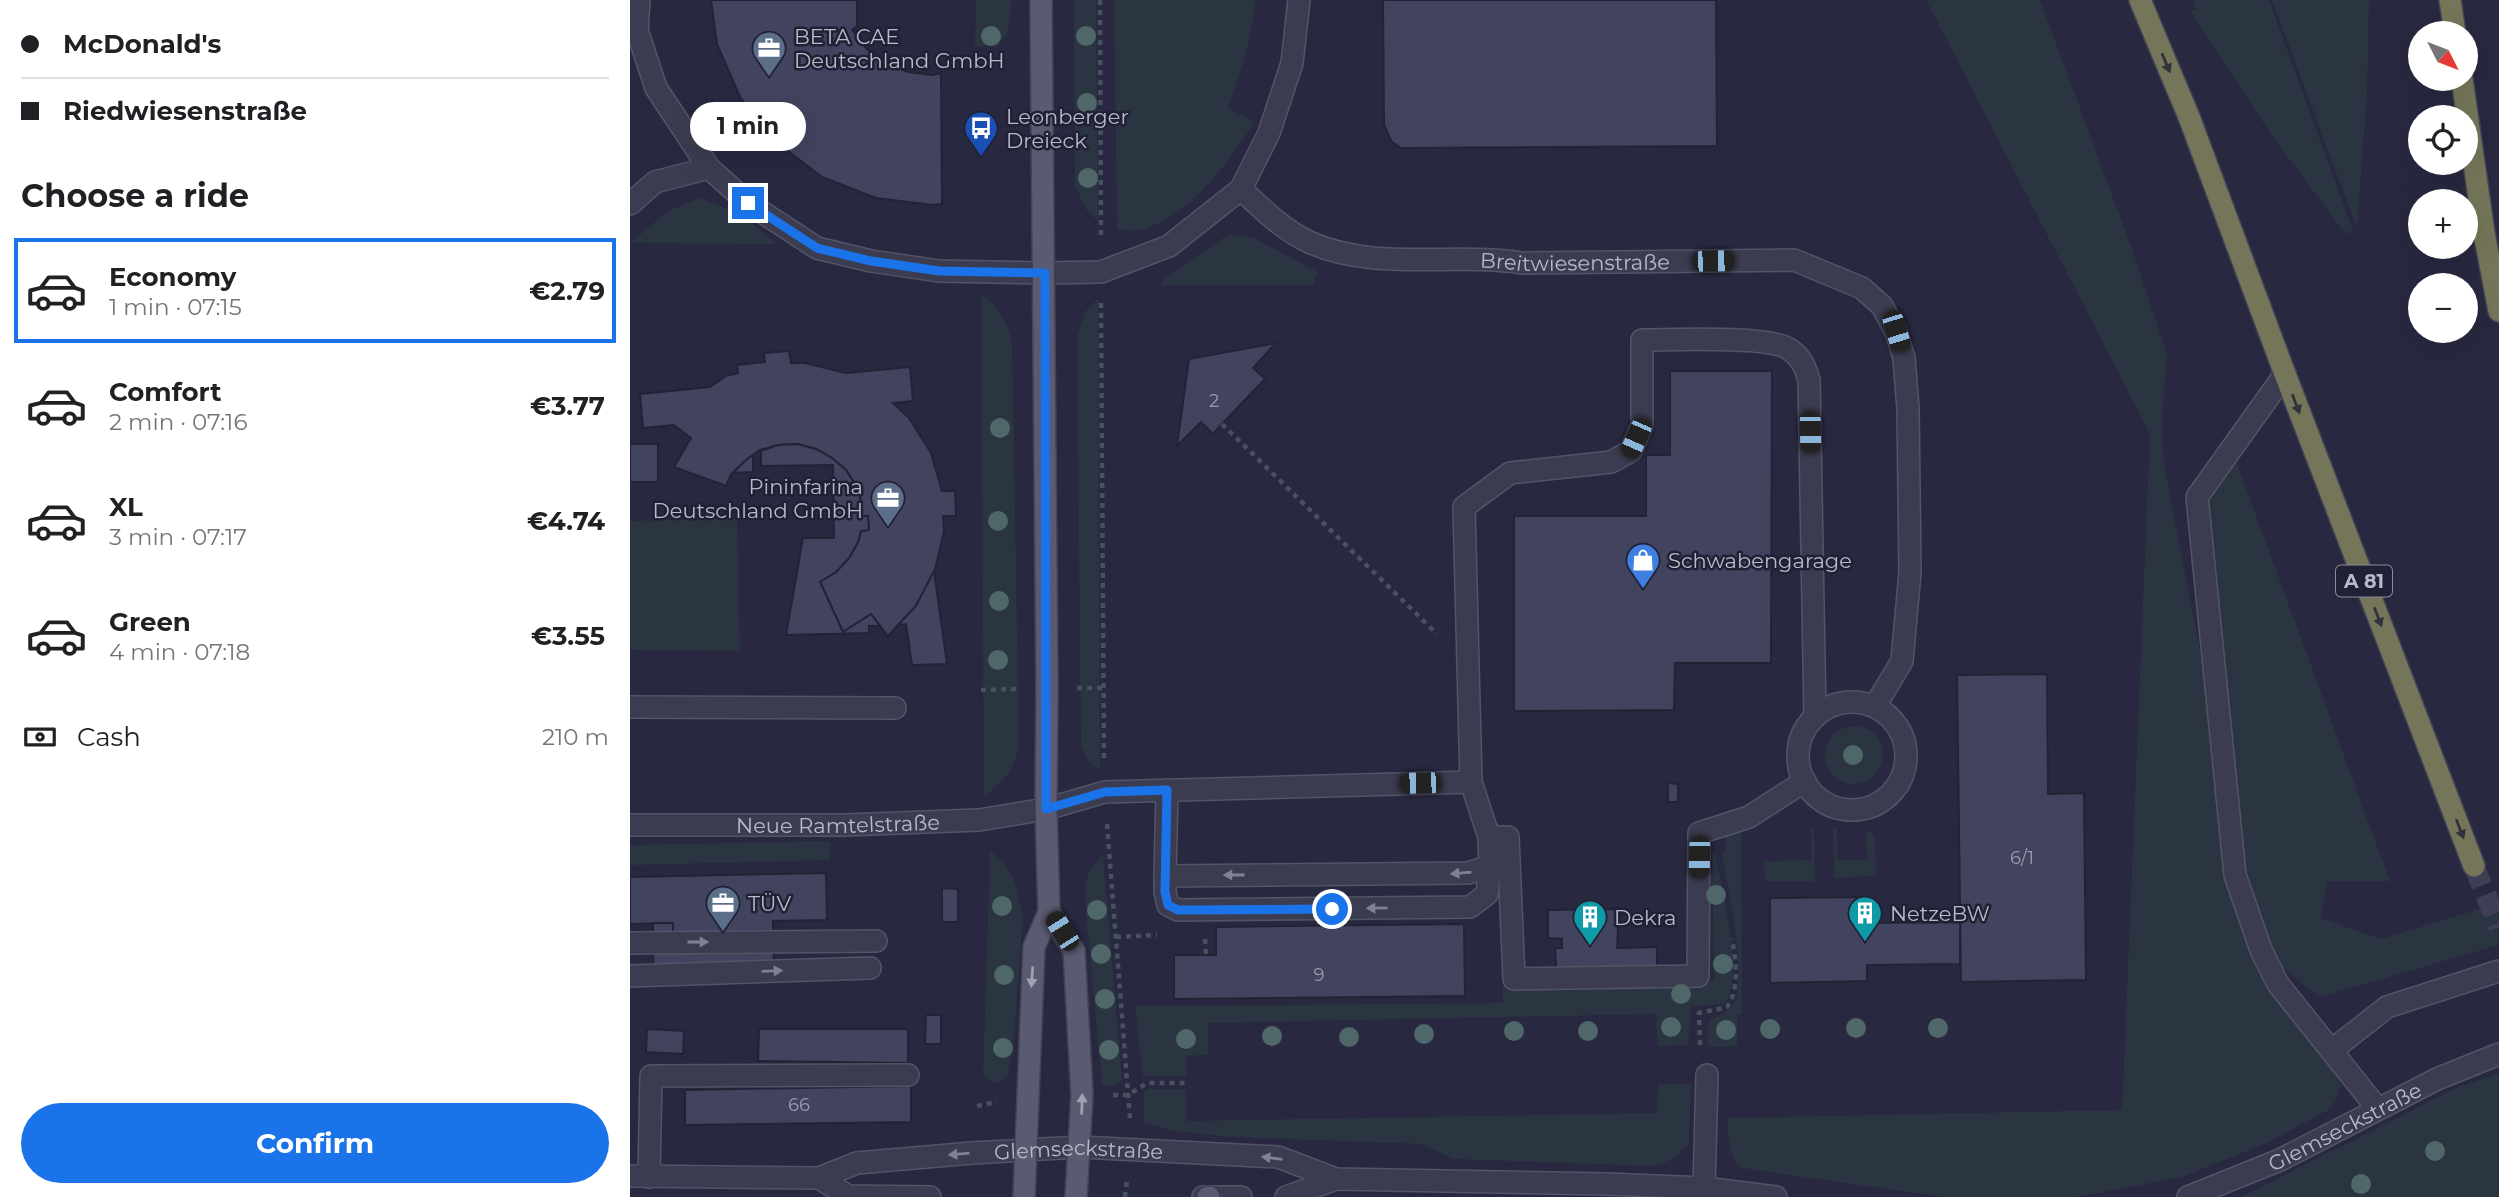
<!DOCTYPE html>
<meta charset="utf-8">
<style>
:root{--surface:#fff;--page:#f6f6f6;--text:#202124;--muted:#757577;--line:#e0e0e0;--accent:#1a73e8}
body{margin:0;font-family:Montserrat,sans-serif;background:var(--page);color:var(--text);height:100vh;display:flex;flex-direction:column;font-size:26px;white-space:nowrap}
*{box-sizing:border-box;margin:0}
p{font-size:23px;color:var(--muted)}
.icon{flex:none;width:38px;height:38px;fill:none;stroke:currentColor;stroke-width:2;stroke-linecap:round;stroke-linejoin:round}
.map{position:relative;flex:1;overflow:hidden}
.details{display:flex;flex-direction:column;background:var(--surface);width:630px}
.details>*{flex:none}
.hud{display:grid;align-content:center;height:154px;padding:0 21px;background:var(--surface)}
.needle{width:46px;rotate:132deg}
.buttons{position:absolute;left:1778px;top:21px;display:grid;gap:14px}
.buttons a{display:grid;place-items:center;width:70px;height:70px;border-radius:50%;background:var(--surface);box-shadow:0 7px 28px #0002;font-size:35px}
.end{position:absolute;width:32px;height:32px;margin:-16px;border:9px solid #1a73e8;background:#fff;box-shadow:0 0 0 4px #fff}
.from{border-radius:50%}
.bubble{position:absolute;height:49px;border-radius:24px;background:var(--surface);box-shadow:0 7px 28px #0002;font-size:23px;font-weight:700;line-height:49px;text-align:center}
.car{position:absolute;width:21px;height:42px;margin:-21px -10px;border-radius:9px;box-shadow:0 0 5px 2px #0007;background:linear-gradient(#222 24%,#8ab4d8 0 40%,#222 0 76%,#8ab4d8 0 86%,#222 0)}
.hud b{display:flex;align-items:center;gap:24px;height:66px;font-size:26px}
.hud b+b{border-top:2px solid var(--line)}
.hud i{width:18px;height:18px;background:var(--text)}
ul{padding:0;list-style:none}
li{display:flex;align-items:center;gap:21px;height:105px;margin:0 14px 10px;padding:0 7px;border:4px solid transparent;border-radius:0px}
li div{flex:1}
li b{display:block;font-size:26px}
li em{font-style:normal;font-weight:700}
li.selected{border-color:var(--accent)}
li>.icon{width:63px;height:63px;stroke-width:1.5}
h2{padding:0 21px;font-size:32px;line-height:84px}
.pay{display:flex;align-items:center;gap:18px;height:77px;padding:0 21px;font-size:26px}
.pay p{margin-inline-start:auto}
.button{display:flex;gap:14px;margin-top:auto;padding:14px 21px}
.button a{flex:1;height:80px;border-radius:42px;background:var(--accent);color:#fff;font-size:28px;font-weight:700;line-height:80px;text-align:center}
main{display:flex;flex:1;min-height:0}
.map>svg:first-child{display:block}
.green{fill:#2a3541}
.building{fill:#42435e;stroke:#232337;stroke-width:2}
.lines{fill:none;stroke-linecap:round;stroke-linejoin:round}
.highway-tunnel{stroke:#3e3e55;stroke-width:21;stroke-dasharray:21 10;stroke-linecap:butt}
.minor-casing{stroke:#545467;stroke-width:24}
.major-casing{stroke:#434356;stroke-width:24}
.highway-casing{stroke:#444457;stroke-width:24}
.path{stroke:#48525e;stroke-width:4.5;stroke-dasharray:5 5;stroke-linecap:butt}
.minor{stroke:#3c3c50;stroke-width:21}
.major{stroke:#5a5a70;stroke-width:21}
.highway{stroke:#757659;stroke-width:21}
.tree{fill:#506769}
.oneway{fill:#32323c}
.oneway2{fill:#818193}
.oneway3{fill:#a1a1b4}
.route{stroke:#1a73e8;stroke-width:9}
.labels{text-anchor:middle;dominant-baseline:central;stroke-width:5;stroke-linejoin:round;paint-order:stroke}
.number-label{font-size:18px;fill:#9b9caf}
.shield{fill:#212135;stroke:#8b8b9d;stroke-width:2}
.shield-label{font-size:19px;font-weight:bold;fill:#b9b9ca}
.poi-label{font-size:21px;fill:#b9b9ca;stroke:#212135;text-anchor:start}
.street-label{font-size:21px;fill:#b9b9ca;stroke:#212135}
</style>
<main>
<section class="details">
<div class="hud">
<b><i class="from"></i>McDonald's</b>
<b><i></i>Riedwiesenstraße</b>
</div>
<h2>Choose a ride</h2>
<ul>
<li class="selected"><svg class="icon" aria-label="car" viewBox="0 0 24 24"><path d="M5 17H2v-5l4-1 3-4h7l3 4 3 1v5h-3M9 17h6M6 11h13"/><circle cx="7" cy="17" r="2"/><circle cx="17" cy="17" r="2"/></svg><div><b>Economy</b><p>1 min · 07:15</p></div><em>€2.79</em></li>
<li><svg class="icon" aria-label="car" viewBox="0 0 24 24"><path d="M5 17H2v-5l4-1 3-4h7l3 4 3 1v5h-3M9 17h6M6 11h13"/><circle cx="7" cy="17" r="2"/><circle cx="17" cy="17" r="2"/></svg><div><b>Comfort</b><p>2 min · 07:16</p></div><em>€3.77</em></li>
<li><svg class="icon" aria-label="car" viewBox="0 0 24 24"><path d="M5 17H2v-5l4-1 3-4h7l3 4 3 1v5h-3M9 17h6M6 11h13"/><circle cx="7" cy="17" r="2"/><circle cx="17" cy="17" r="2"/></svg><div><b>XL</b><p>3 min · 07:17</p></div><em>€4.74</em></li>
<li><svg class="icon" aria-label="car" viewBox="0 0 24 24"><path d="M5 17H2v-5l4-1 3-4h7l3 4 3 1v5h-3M9 17h6M6 11h13"/><circle cx="7" cy="17" r="2"/><circle cx="17" cy="17" r="2"/></svg><div><b>Green</b><p>4 min · 07:18</p></div><em>€3.55</em></li>
</ul>
<div class="pay"><svg class="icon" aria-label="cash" viewBox="0 0 24 24"><path d="M3 7h18v10H3z"/><circle cx="12" cy="12" r="2"/></svg>Cash<p>210 m</p></div>
<div class="button"><a>Confirm</a></div>
</section>
<div class="map">
<svg width="1869" height="1197" viewBox="0 0 1869 1197">
<rect width="100%" height="100%" fill="#282840"/>
<g class="green">
<path d="M 346,0 L 382,0 L 377,33 L 368,46 L 345,46 Z"/>
<path d="M 444,0 L 466,0 L 468,221 L 456,209 L 445,186 Z"/>
<path d="M 484,0 L 625,0 C 623,38 610,72 598,108 L 625,122 C 596,164 564,213 514,229 C 506,231 495,230 487,230 Z"/>
<path d="M 1296,0 L 1410,0 L 1501,246 L 1537,354 L 1532,419 L 1534,464 L 1592,766 L 1567,497 L 1601,447 L 1760,881 L 1697,881 L 1691,918 L 1751,939 L 1869,903 L 1869,945 L 1689,997 L 1633,951 L 1711,1084 L 1708,1096 L 1702,1108 L 1637,1143 L 1552,1177 L 1446,1197 L 1314,1197 L 1112,1168 C 1097,1155 1098,1137 1098,1118 L 1492,1110 L 1520,434 Z"/>
<path d="M 1563,0 L 1639,0 L 1723,231 L 1719,234 L 1713,231 L 1640,133 L 1560,11 L 1566,9 Z"/>
<path d="M 1642,0 L 1739,0 L 1737,94 L 1727,228 Z"/>
<path d="M 69,198 L 112,215 L 147,244 L 0,243 L 38,211 Z"/>
<path d="M 599,234 L 624,238 L 688,272 L 683,285 L 532,285 L 533,279 Z"/>
<path d="M 351,293 C 369,307 376,320 382,341 L 389,746 C 382,773 377,779 354,796 Z"/>
<path d="M 468,299 L 470,771 L 456,758 L 451,744 L 447,337 L 455,312 Z"/>
<path d="M 107,518 L 110,651 L 0,650 L 0,521 Z"/>
<circle cx="1224" cy="755" r="29"/>
<path d="M 1203,828 L 1207,829 L 1208,860 L 1237,860 L 1236,829 L 1245,836 L 1246,875 L 1204,879 Z"/>
<path d="M 1184,829 L 1185,882 L 1135,881 L 1134,861 L 1181,860 L 1181,830 Z"/>
<path d="M 1111,831 L 1112,1014 L 1107,1015 L 1107,1046 L 1081,1047 L 1077,1043 L 1079,1021 C 1089,1014 1102,1012 1106,998 C 1116,969 1097,886 1092,853 L 1095,852 L 1096,832 Z"/>
<path d="M 200,841 L 200,860 L 0,865 L 0,845 Z"/>
<path d="M 360,851 L 375,864 L 385,883 L 393,917 L 383,1049 L 377,1076 L 369,1083 L 361,1082 L 353,1075 Z"/>
<path d="M 1082,853 L 1085,853 C 1091,885 1116,980 1094,1004 L 1061,1006 L 1058,1045 L 1027,1046 L 1026,1014 L 578,1023 L 578,1055 L 556,1056 L 556,1076 L 513,1076 L 505,1006 L 873,1003 L 873,985 L 1084,981 Z"/>
<path d="M 473,855 L 492,1079 L 481,1087 L 472,1084 L 455,903 C 454,882 457,869 473,855 Z"/>
<path d="M 1869,1073 L 1869,1197 L 1611,1197 L 1824,1089 Z"/>
<path d="M 1028,1084 L 1061,1084 L 1059,1144 L 1041,1160 L 1022,1166 L 823,1159 L 792,1144 L 599,1137 L 545,1131 L 514,1123 L 514,1093 L 518,1089 L 556,1089 L 557,1121 L 1027,1113 Z"/>
</g>
<g class="building">
<path d="M 81,0 L 227,0 L 227,26 L 222,30 L 237,49 L 256,63 L 278,72 L 302,75 L 311,73 L 312,204 L 303,205 L 246,198 L 192,177 L 146,142 L 110,97 L 87,44 Z"/>
<path d="M 753,0 L 1086,0 L 1087,146 L 771,148 L 761,141 L 754,124 Z"/>
<path d="M 646,343 L 623,368 L 635,379 L 592,424 L 583,434 L 571,422 L 547,446 L 559,359 Z"/>
<path d="M 159,351 L 161,363 L 175,363 L 216,373 L 280,367 L 283,401 L 263,403 L 279,418 L 301,453 L 312,491 L 325,491 L 326,516 L 313,516 L 314,531 L 305,570 L 286,606 L 258,636 L 241,614 L 213,632 L 190,582 L 206,572 L 219,558 L 228,542 L 231,531 L 239,530 L 238,516 L 232,516 L 232,504 L 226,486 L 216,470 L 202,458 L 186,449 L 167,444 L 148,445 L 130,450 L 115,461 L 101,474 L 96,486 L 44,467 L 61,438 L 44,425 L 13,428 L 10,394 L 80,387 L 96,376 L 108,373 L 107,365 L 135,362 L 134,353 Z"/>
<path d="M 1040,371 L 1142,371 L 1141,663 L 1045,663 L 1044,710 L 884,711 L 884,516 L 1016,516 L 1016,455 L 1040,455 Z"/>
<rect x="0" y="444" width="28" height="38"/>
<path d="M 167,444 L 186,449 L 202,458 L 216,470 L 226,486 L 232,504 L 232,516 L 238,516 L 239,530 L 231,531 L 228,542 L 219,558 L 206,572 L 190,582 L 213,632 L 241,614 L 250,626 L 239,626 L 239,633 L 156,635 L 173,538 L 204,538 L 203,465 L 131,466 L 131,451 L 148,445 Z"/>
<path d="M 123,455 L 123,472 L 103,473 L 115,461 Z"/>
<path d="M 304,571 L 317,664 L 282,665 L 276,624 L 268,625 L 286,606 Z"/>
<path d="M 1417,674 L 1418,794 L 1454,793 L 1456,980 L 1331,982 L 1327,675 Z"/>
<path d="M 1038,783 L 1048,784 L 1048,802 L 1038,802 Z"/>
<path d="M 196,873 L 197,920 L 143,921 L 144,983 L 24,985 L 23,947 L 43,946 L 43,923 L 0,924 L 0,877 Z"/>
<path d="M 312,888 L 328,889 L 328,922 L 312,922 Z"/>
<path d="M 1237,897 L 1237,923 L 1330,922 L 1330,964 L 1237,965 L 1237,981 L 1140,983 L 1140,898 Z"/>
<path d="M 989,909 L 987,948 L 1027,947 L 1027,983 L 927,979 L 925,948 L 932,948 L 932,939 L 918,938 L 918,910 Z"/>
<path d="M 23,923 L 43,923 L 43,946 L 23,947 Z"/>
<path d="M 834,924 L 835,996 L 544,999 L 544,955 L 586,955 L 586,927 Z"/>
<path d="M 296,1015 L 311,1015 L 311,1044 L 295,1044 Z"/>
<path d="M 17,1029 L 54,1031 L 53,1054 L 16,1052 Z"/>
<path d="M 129,1029 L 278,1029 L 278,1063 L 128,1061 Z"/>
<path d="M 281,1086 L 281,1122 L 55,1125 L 55,1090 Z"/>
</g>
<g class="lines">
<path class="highway-tunnel" d="M 1844,866 L 1869,927"/>
<g class="minor-casing">
<g id="minor">
<path d="M 9,0 L 7,30 L 26,88 L 79,168 L 118,203 L 187,248 L 241,261 L 309,271 L 415,273 L 471,272 L 539,246 L 611,189 L 639,133 L 662,63 L 669,0"/>
<path id="s1" d="M 611,189 C 631,208 653,230 679,242 C 745,272 822,252 892,263 L 1164,260 L 1232,288 L 1252,306 L 1266,332 L 1274,358 L 1278,409 L 1280,572 L 1272,661 L 1245,706"/>
<path d="M 0,204 L 25,182 L 79,168"/>
<path d="M 1655,374 L 1567,497 L 1605,875 L 1631,950 L 1648,984 L 1747,1108"/>
<circle cx="1222" cy="756" r="54"/>
<path d="M 0,707 L 265,708"/>
<path d="M 537,790 L 535,876 L 838,873 L 860,866 L 859,837 L 841,782 L 834,507 L 880,473 L 981,462 L 1001,451 L 1012,425 L 1012,340 C 1042,340 1138,335 1159,349 C 1171,357 1175,366 1179,380 L 1185,717"/>
<path id="s2" d="M 0,825 L 215,825 L 349,820 L 416,809 L 475,792 L 841,782"/>
<path d="M 859,837 L 878,837 L 884,979 L 1068,976 L 1069,833 L 1119,817 L 1175,781"/>
<path d="M 535,876 L 535,892 L 538,905 L 548,910 L 840,907 L 857,894 L 860,866"/>
<path d="M 0,943 L 246,941"/>
<path d="M 0,976 L 240,968"/>
<path d="M 1702,1050 L 1757,1007 L 1869,971"/>
<path id="s3" d="M 0,1176 L 189,1178 L 227,1163 L 342,1153 L 450,1147 L 648,1157 L 706,1179 L 977,1184 L 1074,1188 L 1146,1197"/>
<path d="M 19,1177 L 21,1076 L 278,1075"/>
<path d="M 189,1178 L 218,1196 L 300,1197"/>
<path d="M 1074,1188 L 1077,1075"/>
<path d="M 573,1197 L 611,1197"/>
<path d="M 656,1197 L 706,1179"/>
<path id="s4" d="M 1558,1197 L 1650,1160 L 1807,1079 L 1869,1054"/>
</g>
</g>
<g class="major-casing">
<g id="major">
<path d="M 419,912 L 444,951 L 452,1095 L 446,1197"/>
<path d="M 394,1197 L 404,947 L 419,912 L 416,809 L 417,688 L 411,0"/>
<path d="M 578,1197 L 579,1197"/>
</g>
</g>
<g class="highway-casing">
<g id="highway">
<path d="M 1510,0 L 1559,117 L 1655,374 L 1844,866"/>
<path d="M 1820,0 L 1825,33"/>
<path d="M 1832,79 L 1854,233 L 1869,311"/>
</g>
</g>
<g class="path">
<path d="M 470,0 L 471,238"/>
<path d="M 471,303 L 474,763"/>
<path d="M 592,424 L 807,634"/>
<path d="M 447,688 L 474,688"/>
<path d="M 351,690 L 386,689"/>
<path d="M 477,824 L 500,1119"/>
<path d="M 486,937 L 527,935"/>
<path d="M 575,939 L 576,955"/>
<path d="M 1070,1045 L 1069,1013 L 1097,1007 C 1110,989 1106,960 1102,939"/>
<path d="M 483,1095 L 498,1095 L 517,1083 L 556,1083"/>
<path d="M 347,1106 L 367,1102"/>
<path d="M 495,1197 L 497,1180"/>
</g>
<use href="#minor" class="minor"/>
<use href="#major" class="major"/>
<use href="#highway" class="highway"/>
</g>
<g class="tree">
<circle cx="361" cy="36" r="10"/>
<circle cx="456" cy="36" r="10"/>
<circle cx="457" cy="103" r="10"/>
<circle cx="458" cy="178" r="10"/>
<circle cx="370" cy="428" r="10"/>
<circle cx="368" cy="521" r="10"/>
<circle cx="369" cy="601" r="10"/>
<circle cx="368" cy="660" r="10"/>
<circle cx="1223" cy="755" r="10"/>
<circle cx="1086" cy="895" r="10"/>
<circle cx="372" cy="906" r="10"/>
<circle cx="467" cy="910" r="10"/>
<circle cx="471" cy="954" r="10"/>
<circle cx="1093" cy="964" r="10"/>
<circle cx="374" cy="975" r="10"/>
<circle cx="1051" cy="994" r="10"/>
<circle cx="475" cy="999" r="10"/>
<circle cx="1041" cy="1027" r="10"/>
<circle cx="1226" cy="1028" r="10"/>
<circle cx="1308" cy="1028" r="10"/>
<circle cx="1140" cy="1029" r="10"/>
<circle cx="1096" cy="1030" r="10"/>
<circle cx="884" cy="1031" r="10"/>
<circle cx="958" cy="1031" r="10"/>
<circle cx="794" cy="1034" r="10"/>
<circle cx="642" cy="1036" r="10"/>
<circle cx="719" cy="1037" r="10"/>
<circle cx="556" cy="1039" r="10"/>
<circle cx="373" cy="1048" r="10"/>
<circle cx="479" cy="1050" r="10"/>
<circle cx="1805" cy="1151" r="10"/>
<circle cx="1731" cy="1184" r="10"/>
</g>
<defs><path id="oneway-solid" d="M-6-.8H1V-3.2L6.5 0L1 3.2V.8H-6Z" transform="scale(1.75)"/></defs>
<g class="oneway">
<use href="#oneway-solid" transform="translate(1536 63) rotate(67)"/>
<use href="#oneway-solid" transform="translate(1666 404) rotate(69)"/>
<use href="#oneway-solid" transform="translate(1748 617) rotate(69)"/>
<use href="#oneway-solid" transform="translate(1830 829) rotate(69)"/>
</g>
<g class="oneway2">
<use href="#oneway-solid" transform="translate(831 873) rotate(175)"/>
<use href="#oneway-solid" transform="translate(604 875) rotate(180)"/>
<use href="#oneway-solid" transform="translate(747 908) rotate(179)"/>
<use href="#oneway-solid" transform="translate(68 942)"/>
<use href="#oneway-solid" transform="translate(142 971) rotate(-2)"/>
<use href="#oneway-solid" transform="translate(329 1154) rotate(175)"/>
<use href="#oneway-solid" transform="translate(642 1158) rotate(-173)"/>
</g>
<g class="oneway3">
<use href="#oneway-solid" transform="translate(402 977) rotate(94)"/>
<use href="#oneway-solid" transform="translate(452 1104) rotate(-88)"/>
</g>
<g class="lines">
<path class="route" d="M 118,203 L 187,248 L 241,261 L 309,271 L 415,273 L 416,809 L 475,792 L 537,790 L 535,892 L 538,905 L 548,910 L 702,909"/>
</g>
<defs>
<g id="office-pin" transform="scale(1.75)"><path d="M0 17L-7.5 6A9.5 9.5 0 1 1 7.5 6Z" fill="#5c6f8a" stroke="#212135"/><path d="M-6-3h4V-5.5h4V-3h4V5H-6ZM-1-4.5V-3h2v-1.5ZM-6 0V1H6V0Z" fill="#fff"/></g>
<g id="bus-pin" transform="scale(1.75)"><path d="M0 17L-7.5 6A9.5 9.5 0 1 1 7.5 6Z" fill="#1a4fb4" stroke="#212135"/><path d="M-5-6H5V4H4V6H2V4H-2V6H-4V4H-5ZM-3.5-4V0h7V-4ZM-3.5 1.2v1.5H-2V1.2ZM2 1.2v1.5H3.5V1.2Z" fill="#fff"/></g>
<g id="shop-pin" transform="scale(1.75)"><path d="M0 17L-7.5 6A9.5 9.5 0 1 1 7.5 6Z" fill="#3f7fe0" stroke="#212135"/><path d="M-5-2.5h2.3a2.7 3.5 0 0 1 5.4 0H5L5.5 6h-11ZM-1.5-2.5h3a1.5 2.3 0 0 0-3 0Z" fill="#fff"/></g>
<g id="building-pin" transform="scale(1.75)"><path d="M0 17L-7.5 6A9.5 9.5 0 1 1 7.5 6Z" fill="#0f9aa8" stroke="#212135"/><path d="M-4-6H4V6H1V3H-1V6H-4ZM-2.5-4.3h1.7v1.8h-1.7ZM.8-4.3h1.7v1.8H.8ZM-2.5-1h1.7V.8h-1.7ZM.8-1h1.7V.8H.8Z" fill="#fff"/></g>
</defs>
<g fill-rule="evenodd">
<use href="#office-pin" x="139" y="48"/>
<use href="#bus-pin" x="351" y="128"/>
<use href="#office-pin" x="258" y="498"/>
<use href="#shop-pin" x="1013" y="560"/>
<use href="#office-pin" x="93" y="903"/>
<use href="#building-pin" x="1235" y="913"/>
<use href="#building-pin" x="960" y="917"/>
</g>
<g class="labels">
<g class="number-label">
<text x="584" y="401">2</text>
<text x="1392" y="858">6/1</text>
<text x="689" y="975">9</text>
<text x="169" y="1105">66</text>
</g>
<rect class="shield" x="1706" y="565.5" width="56" height="31" rx="5"/>
<g class="shield-label">
<text x="1734" y="581">A 81</text>
</g>
<g class="poi-label">
<text x="164" y="36">BETA CAE<tspan x="164" dy="24">Deutschland GmbH</tspan></text>
<text x="376" y="116">Leonberger<tspan x="376" dy="24">Dreieck</tspan></text>
<text x="233" y="486" text-anchor="end">Pininfarina<tspan x="233" dy="24">Deutschland GmbH</tspan></text>
<text x="1038" y="560">Schwabengarage</text>
<text x="118" y="903">TÜV</text>
<text x="1260" y="913">NetzeBW</text>
<text x="984" y="917">Dekra</text>
</g>
<g class="street-label">
<text stroke="none"><textPath href="#s1" startOffset="355">Breitwiesenstraße</textPath></text>
<text stroke="none"><textPath href="#s2" startOffset="208">Neue Ramtelstraße</textPath></text>
<text stroke="none"><textPath href="#s4" startOffset="172">Glemseckstraße</textPath></text>
<text stroke="none"><textPath href="#s3" startOffset="452">Glemseckstraße</textPath></text>
</g>
</g>
</svg>
<div class="buttons">
<a><svg class="needle" viewBox="-14 -14 28 28"><path d="M0-13l5 13h-10z" fill="#e53935"/><path d="M0 13l5-13h-10z" fill="#757577"/></svg></a>
<a><svg class="icon" aria-label="locate" viewBox="0 0 24 24"><circle cx="12" cy="12" r="6"/><path d="M12 2v4M12 18v4M2 12h4M18 12h4"/></svg></a>
<a>+</a>
<a>−</a>
</div>
<i class="end from" style="left:702px;top:909px"></i>
<i class="end" style="left:118px;top:203px"></i>
<div class="bubble" style="left:60px;top:102px;width:116px">1 min</div>
<i class="car" style="left:1083px;top:261px;rotate:89deg"></i>
<i class="car" style="left:1266px;top:331px;rotate:163deg"></i>
<i class="car" style="left:1180px;top:432px;rotate:179deg"></i>
<i class="car" style="left:1006px;top:438px;rotate:204deg"></i>
<i class="car" style="left:790px;top:783px;rotate:269deg"></i>
<i class="car" style="left:1069px;top:857px;rotate:181deg"></i>
<i class="car" style="left:432px;top:931px;rotate:328deg"></i>
</div>
</main>
